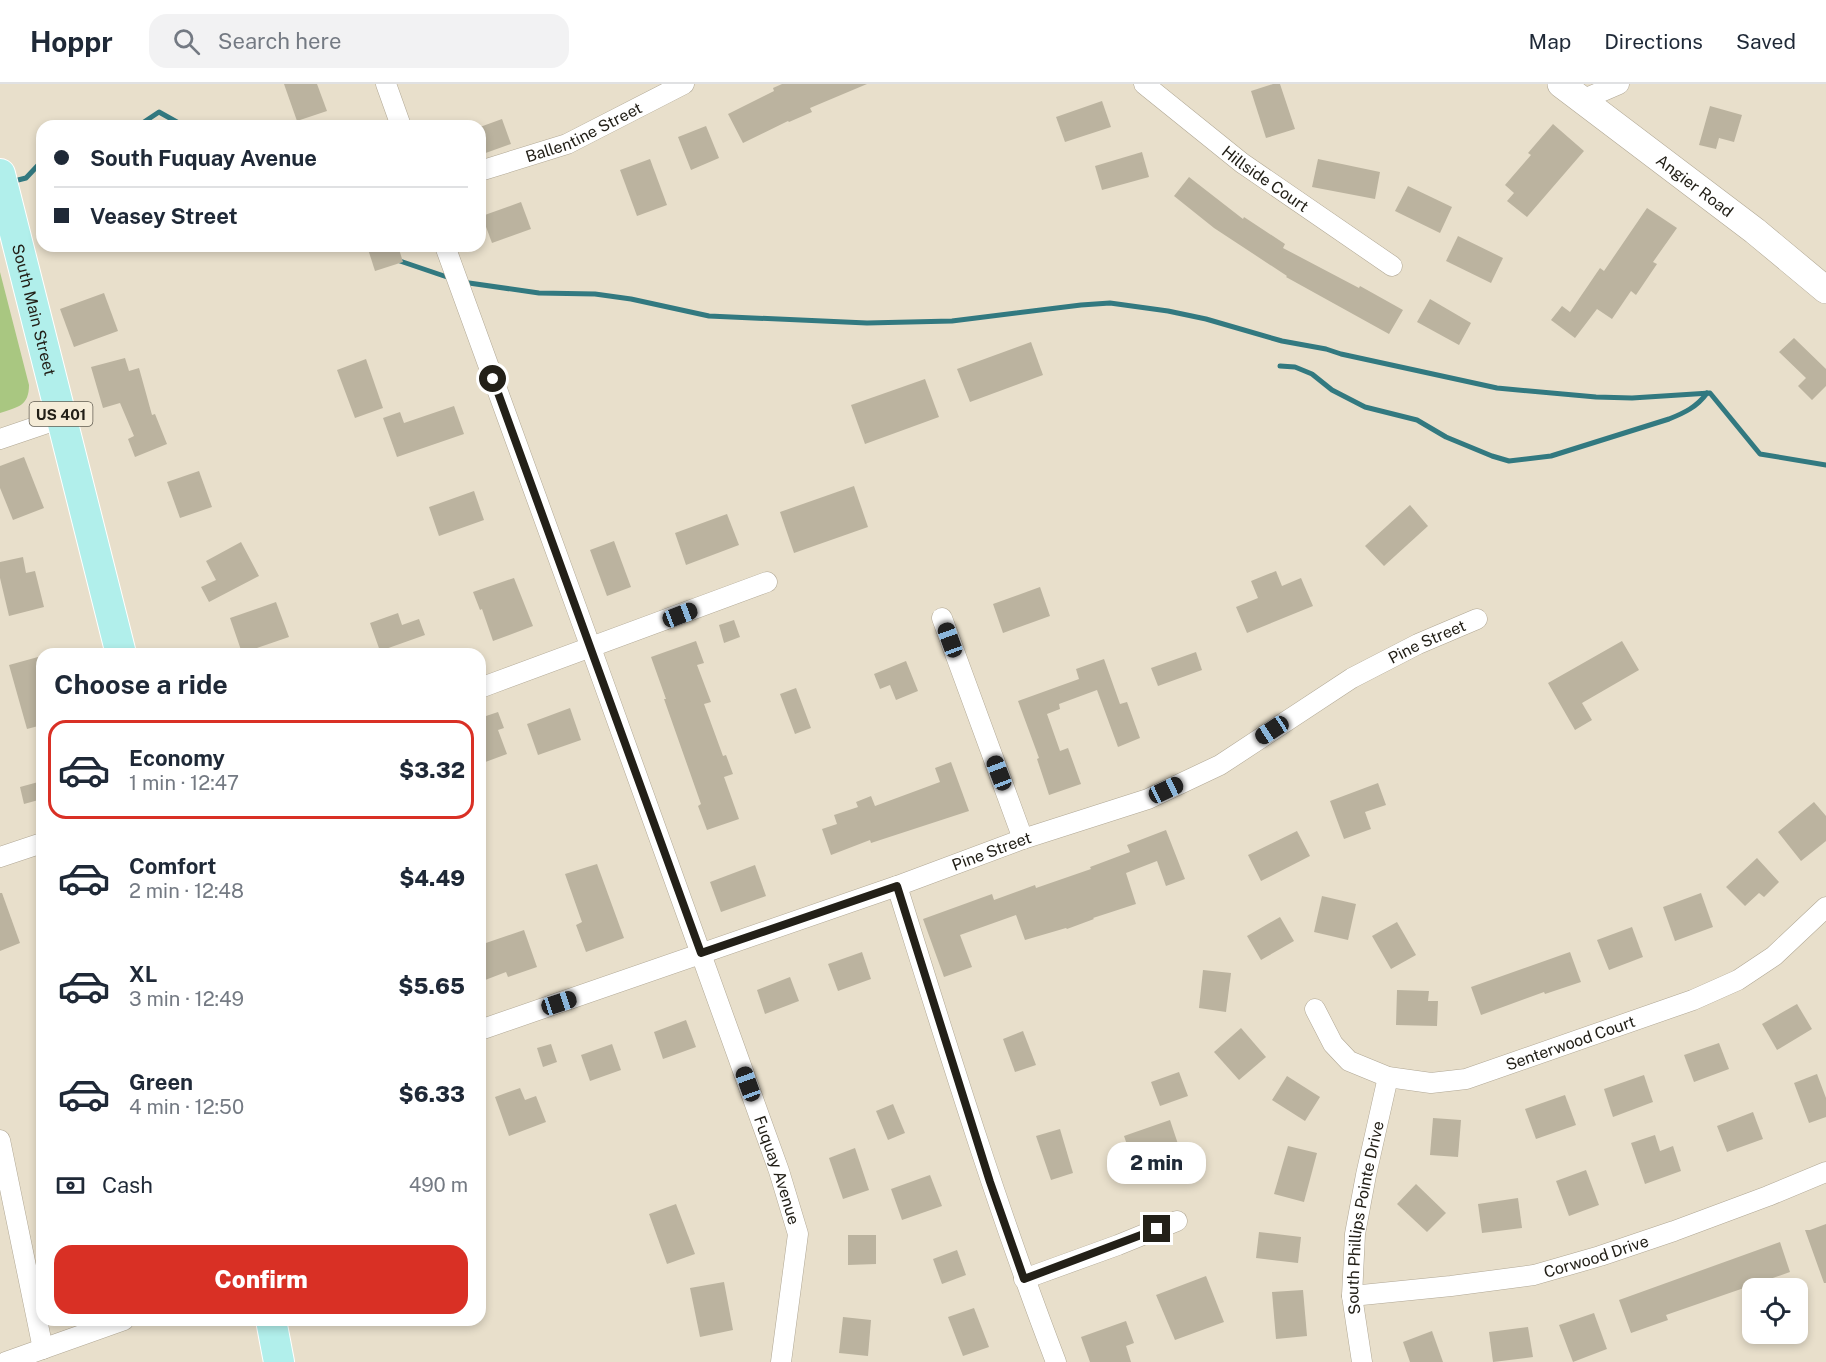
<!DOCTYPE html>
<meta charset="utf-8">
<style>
:root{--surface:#fff;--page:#f2f2f3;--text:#1f2937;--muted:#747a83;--line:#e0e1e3;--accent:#d93025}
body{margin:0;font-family:"Public Sans",sans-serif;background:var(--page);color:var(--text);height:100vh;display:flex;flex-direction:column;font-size:22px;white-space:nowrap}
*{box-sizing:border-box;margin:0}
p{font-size:20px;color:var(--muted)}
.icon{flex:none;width:33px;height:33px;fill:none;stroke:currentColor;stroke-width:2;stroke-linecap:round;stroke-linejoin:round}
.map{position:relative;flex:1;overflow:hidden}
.drawer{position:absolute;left:36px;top:564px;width:450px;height:678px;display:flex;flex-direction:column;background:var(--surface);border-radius:18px;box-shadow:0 3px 9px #0003}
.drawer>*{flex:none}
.banner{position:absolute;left:36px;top:36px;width:450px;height:132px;border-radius:18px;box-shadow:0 3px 9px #0003;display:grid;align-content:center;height:132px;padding:0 18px;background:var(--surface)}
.buttons{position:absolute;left:1742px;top:1194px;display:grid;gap:12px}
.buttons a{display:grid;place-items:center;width:66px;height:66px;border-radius:12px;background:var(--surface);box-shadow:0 3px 9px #0003;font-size:30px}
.end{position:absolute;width:27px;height:27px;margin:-14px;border:8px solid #232018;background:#fff;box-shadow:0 0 0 3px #fff}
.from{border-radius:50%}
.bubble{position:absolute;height:42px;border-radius:18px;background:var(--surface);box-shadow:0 3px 9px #0003;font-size:20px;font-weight:800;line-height:42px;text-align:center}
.car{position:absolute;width:18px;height:36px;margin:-18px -9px;border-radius:8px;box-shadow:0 0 4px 2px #0007;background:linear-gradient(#222 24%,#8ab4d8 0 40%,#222 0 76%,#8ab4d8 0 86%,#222 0)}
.banner b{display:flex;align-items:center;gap:21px;height:57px;font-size:22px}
.banner b+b{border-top:2px solid var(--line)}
.banner i{width:15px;height:15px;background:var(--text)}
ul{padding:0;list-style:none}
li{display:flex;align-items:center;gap:18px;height:99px;margin:0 12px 9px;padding:0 6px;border:3px solid transparent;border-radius:18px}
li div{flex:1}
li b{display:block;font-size:22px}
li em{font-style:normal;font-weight:800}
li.on{border-color:var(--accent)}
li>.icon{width:54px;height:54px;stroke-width:1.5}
h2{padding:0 18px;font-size:27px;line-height:72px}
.pay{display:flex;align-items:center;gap:15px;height:66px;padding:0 18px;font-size:22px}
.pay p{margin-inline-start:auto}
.primary-button{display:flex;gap:12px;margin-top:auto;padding:12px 18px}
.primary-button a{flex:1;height:69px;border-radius:18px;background:var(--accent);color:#fff;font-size:24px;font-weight:800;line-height:69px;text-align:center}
header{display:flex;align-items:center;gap:36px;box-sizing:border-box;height:84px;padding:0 30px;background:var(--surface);border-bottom:2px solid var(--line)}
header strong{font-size:28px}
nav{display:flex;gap:33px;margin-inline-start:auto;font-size:21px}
.search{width:420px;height:54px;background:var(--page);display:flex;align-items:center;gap:15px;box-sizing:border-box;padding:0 21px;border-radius:18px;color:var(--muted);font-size:22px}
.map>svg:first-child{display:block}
.green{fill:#a9c781}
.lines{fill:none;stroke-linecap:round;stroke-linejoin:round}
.stream{stroke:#327980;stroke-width:5}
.building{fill:#bbb39f}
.street-casing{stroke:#b0a794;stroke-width:21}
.secondary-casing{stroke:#b0a794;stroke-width:28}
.primary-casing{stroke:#fff;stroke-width:32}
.street{stroke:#fff;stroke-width:20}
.secondary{stroke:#fff;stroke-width:27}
.primary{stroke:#b1efeb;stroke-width:30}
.route{stroke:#232018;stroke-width:8}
.labels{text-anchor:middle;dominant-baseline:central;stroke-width:5;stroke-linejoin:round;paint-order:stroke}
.shield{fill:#f5ecd8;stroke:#625d52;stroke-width:1.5}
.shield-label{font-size:15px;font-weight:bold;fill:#232018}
.street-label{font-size:16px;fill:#232018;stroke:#f5ecd8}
</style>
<header>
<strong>Hoppr</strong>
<div class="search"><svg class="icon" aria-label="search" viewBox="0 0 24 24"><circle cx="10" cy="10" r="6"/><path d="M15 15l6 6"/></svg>Search here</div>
<nav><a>Map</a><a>Directions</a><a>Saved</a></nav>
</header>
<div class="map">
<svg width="1826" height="1278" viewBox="0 0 1826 1278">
<rect width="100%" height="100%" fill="#e8dfcb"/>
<path class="green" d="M 0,188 L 29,301 C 29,322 18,323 0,329 Z"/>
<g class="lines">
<g class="stream">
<path d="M 138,42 L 159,28 L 184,42"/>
<path d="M 10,98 L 26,94 L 42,77"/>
<path d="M 397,176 L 450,194"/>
<path d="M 462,198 L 539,209 L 595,210 L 631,215 L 709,232 L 867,239 L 952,237 L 1081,221 L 1110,219 L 1168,227 L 1206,235 L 1282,257 L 1326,265 L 1341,270 L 1497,304 L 1596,313 L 1632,314 L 1710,309 L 1760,370 L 1826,381"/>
<path d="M 1280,282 L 1295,283 L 1312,290 L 1332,306 L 1365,323 L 1417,336 L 1446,353 L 1492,372 L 1509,377 L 1551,372 L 1669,335 C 1684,329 1697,323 1707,309"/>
</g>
</g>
<g class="building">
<path d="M 284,0 L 317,0 L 327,27 L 297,37 Z"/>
<path d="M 782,0 L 867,0 L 810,24 L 812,28 L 789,38 L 788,37 L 743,59 L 728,30 L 774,7 L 773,4 Z"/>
<path d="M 1273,0 L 1280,0 L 1295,45 L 1266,54 L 1251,7 Z"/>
<path d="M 1102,17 L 1111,43 L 1065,58 L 1056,33 Z"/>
<path d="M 1710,22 L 1742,31 L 1734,58 L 1719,54 L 1716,65 L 1699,61 Z"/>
<path d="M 502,35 L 511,60 L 480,71 L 480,43 Z"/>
<path d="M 1553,40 L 1584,67 L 1527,133 L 1507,117 L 1514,109 L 1505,101 L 1531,71 L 1528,69 Z"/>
<path d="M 706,42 L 719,74 L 691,86 L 678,53 Z"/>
<path d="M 1142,68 L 1149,93 L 1102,106 L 1095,82 Z"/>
<path d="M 650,75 L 667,121 L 637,132 L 620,86 Z"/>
<path d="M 1318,75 L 1380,88 L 1375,115 L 1312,103 Z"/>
<path d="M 1189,93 L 1243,135 L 1244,133 L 1285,160 L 1283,164 L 1359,204 L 1360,202 L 1403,226 L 1389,250 L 1286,193 L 1287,192 L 1214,144 L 1174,112 Z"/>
<path d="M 1408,102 L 1452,123 L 1440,149 L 1395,127 Z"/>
<path d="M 521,118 L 531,145 L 492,159 L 482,132 Z"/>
<path d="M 1647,124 L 1677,144 L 1653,178 L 1657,180 L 1636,211 L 1631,207 L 1612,235 L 1597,225 L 1575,254 L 1551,236 L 1562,222 L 1570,228 L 1600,184 L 1604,187 Z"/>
<path d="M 1458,152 L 1503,174 L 1491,199 L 1446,177 Z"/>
<path d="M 367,162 L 398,162 L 403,178 L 375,187 Z"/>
<path d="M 104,209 L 118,247 L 74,263 L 60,225 Z"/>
<path d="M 1430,215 L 1471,239 L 1459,261 L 1417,238 Z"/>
<path d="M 1794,254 L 1826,285 L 1826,302 L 1812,316 L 1798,302 L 1806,294 L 1779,268 Z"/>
<path d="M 1031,258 L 1043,291 L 970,318 L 957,285 Z"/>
<path d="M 125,274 L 129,287 L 139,284 L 152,331 L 155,330 L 167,360 L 135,373 L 128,355 L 134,352 L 120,319 L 103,324 L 91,283 Z"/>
<path d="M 366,275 L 383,324 L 355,334 L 337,286 Z"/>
<path d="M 925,295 L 939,333 L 865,360 L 851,321 Z"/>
<path d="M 454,322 L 464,350 L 397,373 L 383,334 L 400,328 L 404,339 Z"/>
<path d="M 24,373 L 44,424 L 13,436 L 0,404 L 0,382 Z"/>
<path d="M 199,387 L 212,423 L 180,434 L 167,398 Z"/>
<path d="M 854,402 L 868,443 L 794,469 L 780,428 Z"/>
<path d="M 474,407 L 484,436 L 439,452 L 429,423 Z"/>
<path d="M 1410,421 L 1428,442 L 1384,482 L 1365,462 Z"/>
<path d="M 727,430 L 739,461 L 686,481 L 675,449 Z"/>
<path d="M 614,457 L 631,503 L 607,512 L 590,466 Z"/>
<path d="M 241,458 L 259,492 L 209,518 L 201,503 L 216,496 L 206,477 Z"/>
<path d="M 23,473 L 26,489 L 35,487 L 44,523 L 9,532 L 0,494 L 0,478 Z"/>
<path d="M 1276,487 L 1282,502 L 1301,494 L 1313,522 L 1247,549 L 1236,523 L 1258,514 L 1251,497 Z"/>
<path d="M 514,494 L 533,542 L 493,557 L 482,525 L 480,526 L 473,508 Z"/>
<path d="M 1040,503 L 1050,532 L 1003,549 L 993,520 Z"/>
<path d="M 276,518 L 289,553 L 242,569 L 230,534 Z"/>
<path d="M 398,529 L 402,541 L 419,535 L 425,551 L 380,567 L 370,539 Z"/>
<path d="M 734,536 L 740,553 L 724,559 L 719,541 Z"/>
<path d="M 696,557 L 704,579 L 697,581 L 711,618 L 704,620 L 723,672 L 726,671 L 733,690 L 724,693 L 739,735 L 707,746 L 698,722 L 701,720 L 664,615 L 666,615 L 651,573 Z"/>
<path d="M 1622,557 L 1639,586 L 1582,619 L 1592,636 L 1575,646 L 1548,599 Z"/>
<path d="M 1196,568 L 1202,586 L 1158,602 L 1151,584 Z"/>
<path d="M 38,573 L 42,586 L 42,641 L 27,645 L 9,581 Z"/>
<path d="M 1104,575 L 1120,620 L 1127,618 L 1140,654 L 1118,663 L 1097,606 L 1059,620 L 1060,625 L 1047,630 L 1060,667 L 1068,664 L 1081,700 L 1049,711 L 1037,675 L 1039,674 L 1018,617 L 1079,595 L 1076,585 Z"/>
<path d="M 906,577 L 918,607 L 896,616 L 890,601 L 880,605 L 874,590 Z"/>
<path d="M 796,604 L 811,644 L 795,650 L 780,610 Z"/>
<path d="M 570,624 L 581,656 L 538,671 L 527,640 Z"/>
<path d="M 498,628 L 504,644 L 498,646 L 507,670 L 480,680 L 480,634 Z"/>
<path d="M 951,678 L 969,727 L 871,759 L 870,756 L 831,771 L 822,745 L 837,740 L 834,731 L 858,723 L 856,718 L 871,712 L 875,722 L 940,698 L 935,684 Z"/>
<path d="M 42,697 L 42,715 L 24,720 L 20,703 Z"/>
<path d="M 1378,699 L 1386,721 L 1365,728 L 1371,745 L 1344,755 L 1330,717 Z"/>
<path d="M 1814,718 L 1826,732 L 1826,757 L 1801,777 L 1778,748 Z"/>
<path d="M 1166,746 L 1185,795 L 1166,802 L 1157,777 L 1126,789 L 1136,820 L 1093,834 L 1094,835 L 1067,845 L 1066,844 L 1025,856 L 1016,831 L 960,851 L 972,883 L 944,893 L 923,835 L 992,810 L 994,816 L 1035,801 L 1036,804 L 1091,785 L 1090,783 L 1130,768 L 1127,761 Z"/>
<path d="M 1297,747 L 1310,772 L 1261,797 L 1248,771 Z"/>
<path d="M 1757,774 L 1779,798 L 1764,813 L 1759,809 L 1745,822 L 1726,803 Z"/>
<path d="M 597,780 L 624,854 L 586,868 L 576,841 L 582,838 L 565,790 Z"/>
<path d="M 755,781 L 766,812 L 721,828 L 710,798 Z"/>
<path d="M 0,809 L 2,809 L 20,859 L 0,867 Z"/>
<path d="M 1701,809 L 1713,843 L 1675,857 L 1663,823 Z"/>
<path d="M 1322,812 L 1356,820 L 1348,856 L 1314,848 Z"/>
<path d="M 1280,833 L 1294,857 L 1261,876 L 1247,852 Z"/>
<path d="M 1397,838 L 1416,871 L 1391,885 L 1372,852 Z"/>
<path d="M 1632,843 L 1643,873 L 1609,886 L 1597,856 Z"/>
<path d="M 524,846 L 537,883 L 508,893 L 506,888 L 480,898 L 480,861 Z"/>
<path d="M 862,868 L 871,895 L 838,907 L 828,880 Z"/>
<path d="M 1570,868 L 1581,898 L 1545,910 L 1544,908 L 1481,931 L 1471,903 Z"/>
<path d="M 1203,886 L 1231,889 L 1226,928 L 1199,924 Z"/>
<path d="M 790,893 L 799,917 L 765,930 L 757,906 Z"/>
<path d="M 1397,906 L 1429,907 L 1428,917 L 1438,917 L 1437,942 L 1396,941 Z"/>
<path d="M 1797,920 L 1812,945 L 1777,966 L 1762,940 Z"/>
<path d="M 686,936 L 696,963 L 663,975 L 654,948 Z"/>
<path d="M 1241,944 L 1266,973 L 1239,996 L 1214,968 Z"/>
<path d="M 1023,947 L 1036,981 L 1015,988 L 1003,955 Z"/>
<path d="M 1719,959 L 1729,985 L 1694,998 L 1684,971 Z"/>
<path d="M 551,960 L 557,978 L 543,983 L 537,964 Z"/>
<path d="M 612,960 L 621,986 L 590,997 L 581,971 Z"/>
<path d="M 1179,988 L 1188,1012 L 1160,1022 L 1151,998 Z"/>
<path d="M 1817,990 L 1826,1014 L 1826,1033 L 1809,1039 L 1794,999 Z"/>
<path d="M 1644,991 L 1653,1018 L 1613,1033 L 1604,1005 Z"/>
<path d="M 1287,992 L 1320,1013 L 1305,1037 L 1272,1016 Z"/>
<path d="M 520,1004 L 525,1016 L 536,1012 L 546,1038 L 509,1052 L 495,1013 Z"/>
<path d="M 1565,1011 L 1576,1041 L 1536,1055 L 1525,1025 Z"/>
<path d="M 893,1020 L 905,1049 L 888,1056 L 876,1027 Z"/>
<path d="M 1753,1028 L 1763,1055 L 1727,1068 L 1717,1042 Z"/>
<path d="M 1433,1034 L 1461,1036 L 1458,1073 L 1430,1071 Z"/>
<path d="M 1170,1036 L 1183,1075 L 1166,1081 L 1161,1065 L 1132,1075 L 1124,1052 Z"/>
<path d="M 1060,1045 L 1073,1089 L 1051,1096 L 1036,1052 Z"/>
<path d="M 1655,1051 L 1660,1067 L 1673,1062 L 1681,1087 L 1645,1100 L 1631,1059 Z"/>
<path d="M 1288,1062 L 1317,1069 L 1304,1118 L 1274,1110 Z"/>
<path d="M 855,1064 L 869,1106 L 843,1115 L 829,1074 Z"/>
<path d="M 1586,1086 L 1599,1121 L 1569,1132 L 1556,1097 Z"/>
<path d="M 930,1091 L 942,1122 L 902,1136 L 891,1105 Z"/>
<path d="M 1416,1100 L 1446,1129 L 1427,1148 L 1397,1120 Z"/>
<path d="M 1518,1114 L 1522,1144 L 1482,1149 L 1478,1120 Z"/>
<path d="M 676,1120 L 695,1170 L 667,1180 L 649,1130 Z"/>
<path d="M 1826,1140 L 1826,1199 L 1824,1199 L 1805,1146 L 1810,1146 Z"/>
<path d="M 1259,1148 L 1301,1153 L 1298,1179 L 1256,1174 Z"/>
<path d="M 848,1151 L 876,1151 L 876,1180 L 848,1181 Z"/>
<path d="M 1780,1158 L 1790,1188 L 1666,1231 L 1668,1236 L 1631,1249 L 1619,1216 Z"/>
<path d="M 957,1166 L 966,1191 L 942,1200 L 933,1175 Z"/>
<path d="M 1206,1192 L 1224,1238 L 1175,1256 L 1156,1211 Z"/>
<path d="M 724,1198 L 733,1246 L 700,1253 L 690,1204 Z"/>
<path d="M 1303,1206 L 1307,1252 L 1276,1255 L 1272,1208 Z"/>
<path d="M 974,1224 L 989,1263 L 963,1272 L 948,1233 Z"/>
<path d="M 1594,1229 L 1607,1265 L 1573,1278 L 1559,1241 Z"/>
<path d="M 843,1233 L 871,1236 L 868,1272 L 839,1269 Z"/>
<path d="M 1126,1237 L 1134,1259 L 1126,1262 L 1131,1278 L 1090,1278 L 1081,1253 Z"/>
<path d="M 1528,1243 L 1533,1273 L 1493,1278 L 1489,1248 Z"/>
<path d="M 1432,1247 L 1443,1278 L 1410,1278 L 1403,1258 Z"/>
</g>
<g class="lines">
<g class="street-casing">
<g id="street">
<path d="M 386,0 L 401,42"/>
<path id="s1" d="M 1144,0 L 1242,79 L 1392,182"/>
<path d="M 1582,16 L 1619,0"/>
<path id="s2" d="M 480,87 L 567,60 L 684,0"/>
<path id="s3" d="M 445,162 L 591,564 L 779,1087 L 798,1150 L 781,1278"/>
<path d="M 0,355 L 62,334"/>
<path d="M 942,534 L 1023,755"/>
<path d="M 480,604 L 767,498"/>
<path d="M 0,773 L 42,759"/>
<path d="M 897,802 C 947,962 996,1122 1056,1278"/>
<path id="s4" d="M 1315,925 L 1333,960 L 1349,977 L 1388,993 L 1431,999 L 1466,995 L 1693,916 L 1738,896 L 1774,872 L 1826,823"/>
<path id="s5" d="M 480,946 L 897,802 L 1023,755 L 1148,715 L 1220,681 L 1352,594 L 1418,560 L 1477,535"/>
<path d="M 0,1056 L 43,1265"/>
<path d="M 1024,1195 L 1118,1161 L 1177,1137"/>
<path id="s6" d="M 1352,1212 L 1451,1202 L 1534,1191 L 1600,1172 L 1674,1147 L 1768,1112 L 1826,1088"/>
<path d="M 6,1278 L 124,1236"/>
<path id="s7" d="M 1362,1278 L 1352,1212 L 1355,1150 L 1366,1091 L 1388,993"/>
</g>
</g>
<g class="secondary-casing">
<g id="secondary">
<path id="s8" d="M 1561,0 L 1755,147 L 1826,206"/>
</g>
</g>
<g class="primary-casing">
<g id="primary">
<path id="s9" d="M 0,90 L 121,570"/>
<path d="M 271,1236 L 279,1278"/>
</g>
</g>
<use href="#street" class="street"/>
<use href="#secondary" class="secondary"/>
<use href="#primary" class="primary"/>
</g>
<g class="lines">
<path class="route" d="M 493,295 L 701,869 L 897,802 L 990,1098 L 1024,1195 L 1157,1145"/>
</g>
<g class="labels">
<rect class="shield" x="29.5" y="318" width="63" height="24" rx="4.5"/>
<g class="shield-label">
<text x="61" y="330">US 401</text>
</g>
<g class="street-label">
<text stroke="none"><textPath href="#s2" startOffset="111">Ballentine Street</textPath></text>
<text stroke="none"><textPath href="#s1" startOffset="154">Hillside Court</textPath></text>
<text stroke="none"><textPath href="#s8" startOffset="168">Angier Road</textPath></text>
<text stroke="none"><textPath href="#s9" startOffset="140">South Main Street</textPath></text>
<text stroke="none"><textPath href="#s5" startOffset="1028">Pine Street</textPath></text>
<text stroke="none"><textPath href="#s5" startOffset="542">Pine Street</textPath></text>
<text stroke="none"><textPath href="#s4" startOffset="294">Senterwood Court</textPath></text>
<text stroke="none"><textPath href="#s3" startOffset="982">Fuquay Avenue</textPath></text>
<text stroke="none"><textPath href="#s7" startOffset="146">South Phillips Pointe Drive</textPath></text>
<text stroke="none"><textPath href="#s6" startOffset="248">Corwood Drive</textPath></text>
</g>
</g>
</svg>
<div class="buttons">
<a><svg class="icon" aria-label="locate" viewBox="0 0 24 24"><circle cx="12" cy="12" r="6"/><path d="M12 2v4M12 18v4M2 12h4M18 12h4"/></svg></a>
</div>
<i class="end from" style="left:493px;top:295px"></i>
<i class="end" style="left:1157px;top:1145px"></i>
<div class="bubble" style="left:1107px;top:1058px;width:99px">2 min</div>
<i class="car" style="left:680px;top:531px;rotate:69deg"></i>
<i class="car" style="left:950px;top:556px;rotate:340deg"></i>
<i class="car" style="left:1272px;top:646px;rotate:237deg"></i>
<i class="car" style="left:999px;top:689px;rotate:339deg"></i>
<i class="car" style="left:1166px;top:706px;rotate:65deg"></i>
<i class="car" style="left:559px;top:919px;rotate:72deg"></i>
<i class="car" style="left:748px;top:1000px;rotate:340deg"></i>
<div class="banner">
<b><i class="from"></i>South Fuquay Avenue</b>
<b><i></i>Veasey Street</b>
</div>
<section class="drawer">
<h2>Choose a ride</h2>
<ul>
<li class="on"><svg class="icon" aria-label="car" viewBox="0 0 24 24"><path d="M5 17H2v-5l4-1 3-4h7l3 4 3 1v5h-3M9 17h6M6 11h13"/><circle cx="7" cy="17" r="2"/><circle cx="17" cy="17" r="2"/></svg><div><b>Economy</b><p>1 min · 12:47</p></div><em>$3.32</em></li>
<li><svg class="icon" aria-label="car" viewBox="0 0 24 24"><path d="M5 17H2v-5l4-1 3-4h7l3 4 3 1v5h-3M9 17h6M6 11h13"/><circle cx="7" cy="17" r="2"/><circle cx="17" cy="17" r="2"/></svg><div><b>Comfort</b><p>2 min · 12:48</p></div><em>$4.49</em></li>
<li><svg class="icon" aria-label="car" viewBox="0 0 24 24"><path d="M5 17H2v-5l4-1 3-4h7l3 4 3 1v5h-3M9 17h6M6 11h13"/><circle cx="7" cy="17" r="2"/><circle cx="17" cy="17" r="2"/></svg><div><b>XL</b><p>3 min · 12:49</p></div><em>$5.65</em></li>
<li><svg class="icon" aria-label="car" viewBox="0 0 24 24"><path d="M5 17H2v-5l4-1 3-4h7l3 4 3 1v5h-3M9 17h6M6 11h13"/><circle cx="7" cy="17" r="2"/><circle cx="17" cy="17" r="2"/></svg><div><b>Green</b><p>4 min · 12:50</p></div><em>$6.33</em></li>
</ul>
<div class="pay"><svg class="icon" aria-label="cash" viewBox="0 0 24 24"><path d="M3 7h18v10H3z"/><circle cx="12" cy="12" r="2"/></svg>Cash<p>490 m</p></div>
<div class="primary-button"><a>Confirm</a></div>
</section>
</div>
